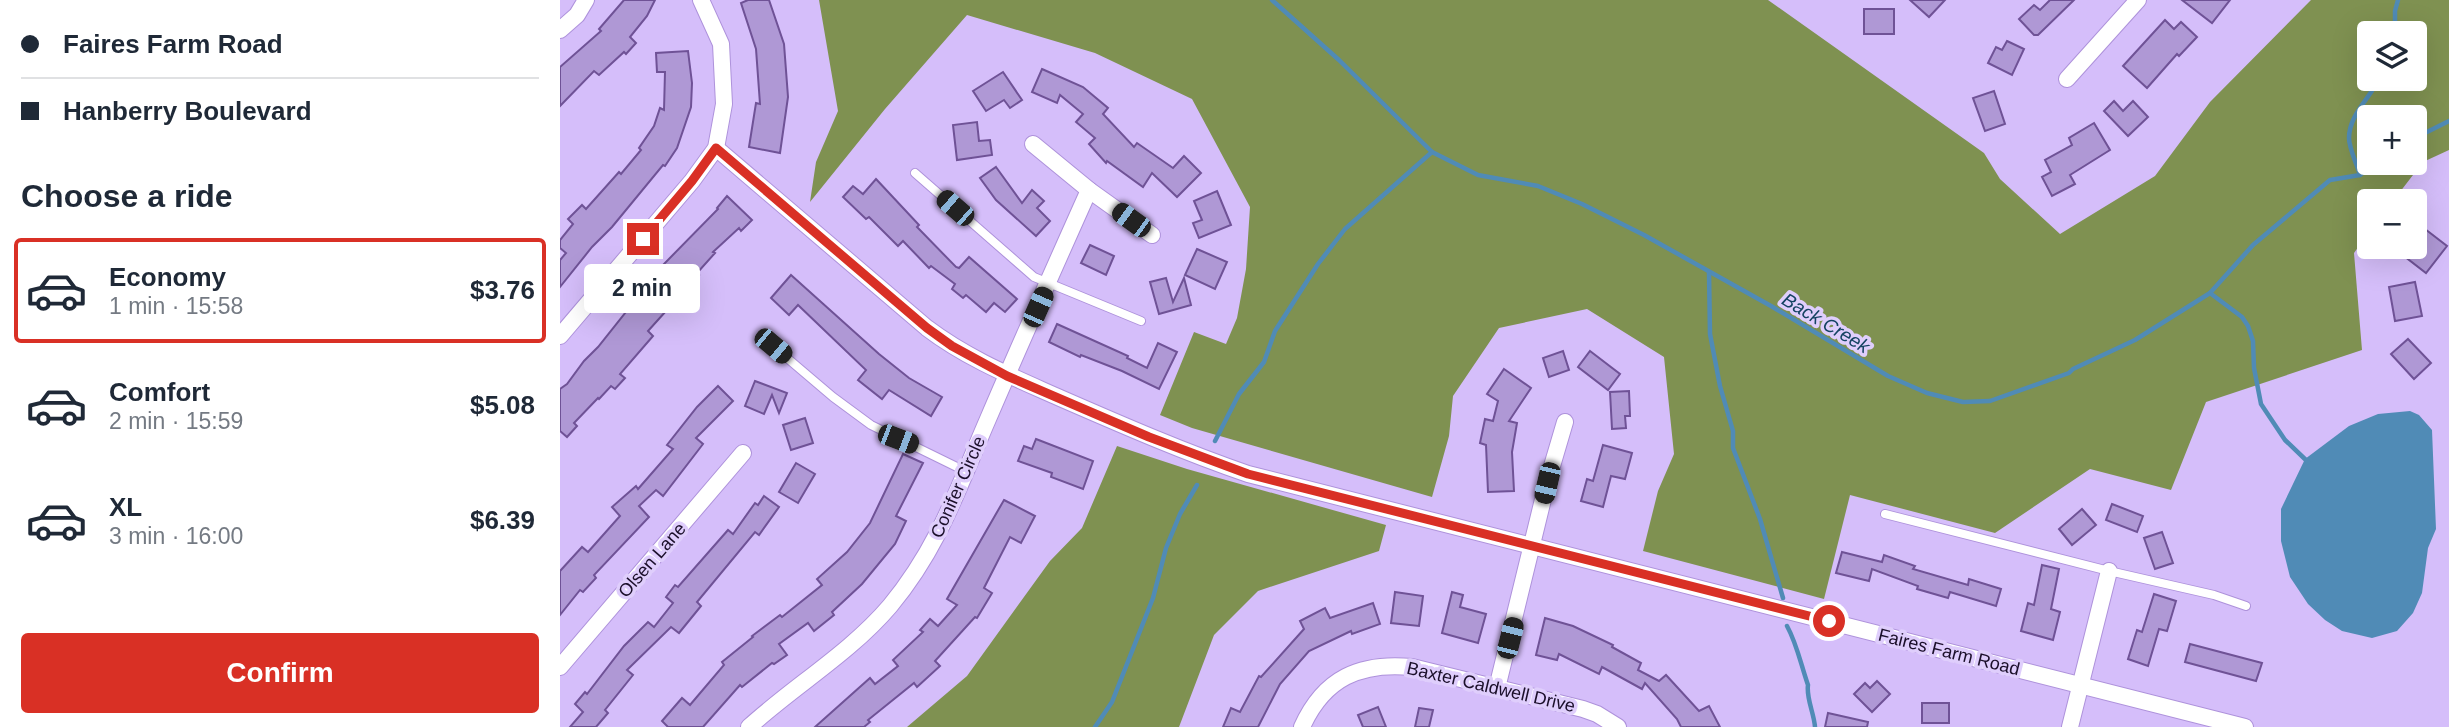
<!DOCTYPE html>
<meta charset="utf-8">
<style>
:root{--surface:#fff;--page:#f6f6f7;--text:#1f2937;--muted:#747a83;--line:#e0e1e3;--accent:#d93025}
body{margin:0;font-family:Arial,sans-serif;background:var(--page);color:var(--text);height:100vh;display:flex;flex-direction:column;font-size:26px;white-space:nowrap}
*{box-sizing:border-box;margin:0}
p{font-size:23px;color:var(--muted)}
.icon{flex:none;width:38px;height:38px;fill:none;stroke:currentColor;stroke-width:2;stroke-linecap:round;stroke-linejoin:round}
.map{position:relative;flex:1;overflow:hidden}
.panel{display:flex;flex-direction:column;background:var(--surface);width:560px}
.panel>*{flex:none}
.banner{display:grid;align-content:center;height:154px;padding:0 21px;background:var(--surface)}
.fabs{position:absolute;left:1797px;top:21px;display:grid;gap:14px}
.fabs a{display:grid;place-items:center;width:70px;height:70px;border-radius:7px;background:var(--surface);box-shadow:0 7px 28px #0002;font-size:35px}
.end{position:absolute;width:32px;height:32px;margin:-16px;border:9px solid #d93025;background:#fff;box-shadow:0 0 0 4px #fff}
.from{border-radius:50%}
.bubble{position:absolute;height:49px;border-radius:7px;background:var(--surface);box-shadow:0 7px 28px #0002;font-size:23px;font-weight:700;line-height:49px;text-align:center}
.car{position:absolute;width:21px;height:42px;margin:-21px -10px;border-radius:9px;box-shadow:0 0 5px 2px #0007;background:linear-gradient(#222 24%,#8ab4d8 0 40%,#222 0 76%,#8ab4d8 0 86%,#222 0)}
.banner b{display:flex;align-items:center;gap:24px;height:66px;font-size:26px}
.banner b+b{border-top:2px solid var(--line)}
.banner i{width:18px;height:18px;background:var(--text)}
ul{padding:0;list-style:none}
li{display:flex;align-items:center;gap:21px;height:105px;margin:0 14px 10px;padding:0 7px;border:4px solid transparent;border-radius:7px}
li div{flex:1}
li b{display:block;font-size:26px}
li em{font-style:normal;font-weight:700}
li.selected{border-color:var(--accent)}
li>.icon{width:63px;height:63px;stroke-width:1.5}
h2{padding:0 21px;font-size:32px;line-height:84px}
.action{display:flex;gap:14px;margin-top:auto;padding:14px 21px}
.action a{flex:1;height:80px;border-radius:7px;background:var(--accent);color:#fff;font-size:28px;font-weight:700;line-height:80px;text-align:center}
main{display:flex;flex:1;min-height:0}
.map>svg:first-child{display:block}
.forest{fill:#7f9151;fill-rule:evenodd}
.water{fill:#508bb6}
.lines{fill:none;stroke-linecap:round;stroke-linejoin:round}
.stream{stroke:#508bb6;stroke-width:4.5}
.building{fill:#af98d5;stroke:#6f5296;stroke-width:2}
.lane-casing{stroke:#ae92db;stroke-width:10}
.street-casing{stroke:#ae92db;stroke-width:18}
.lane{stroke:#fff;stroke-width:8}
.street{stroke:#fff;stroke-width:16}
.route{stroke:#d93025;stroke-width:9}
.labels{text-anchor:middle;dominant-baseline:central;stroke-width:7;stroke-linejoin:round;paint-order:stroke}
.street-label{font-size:18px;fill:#1b0f2a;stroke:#dfcefc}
.water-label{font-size:19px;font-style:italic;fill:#154362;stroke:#dfcefc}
</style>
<main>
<section class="panel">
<div class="banner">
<b><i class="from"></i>Faires Farm Road</b>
<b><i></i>Hanberry Boulevard</b>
</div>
<h2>Choose a ride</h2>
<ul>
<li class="selected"><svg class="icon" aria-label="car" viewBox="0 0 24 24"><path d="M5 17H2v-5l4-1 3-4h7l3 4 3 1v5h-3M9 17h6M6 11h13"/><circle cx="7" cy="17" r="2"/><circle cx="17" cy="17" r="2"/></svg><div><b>Economy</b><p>1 min · 15:58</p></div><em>$3.76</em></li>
<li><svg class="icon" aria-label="car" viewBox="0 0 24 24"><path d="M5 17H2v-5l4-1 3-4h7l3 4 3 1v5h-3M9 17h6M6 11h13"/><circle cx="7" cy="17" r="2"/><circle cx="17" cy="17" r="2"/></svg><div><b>Comfort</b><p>2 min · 15:59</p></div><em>$5.08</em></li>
<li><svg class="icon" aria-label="car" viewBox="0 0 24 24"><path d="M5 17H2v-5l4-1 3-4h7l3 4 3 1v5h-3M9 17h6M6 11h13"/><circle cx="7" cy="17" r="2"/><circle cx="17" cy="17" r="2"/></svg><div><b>XL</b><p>3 min · 16:00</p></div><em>$6.39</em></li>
</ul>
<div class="action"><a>Confirm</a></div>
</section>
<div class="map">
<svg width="1889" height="727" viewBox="0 0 1889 727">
<rect width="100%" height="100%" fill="#d5befa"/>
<g class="forest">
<path d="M 259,0 L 1208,0 L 1424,153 L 1440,179 L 1500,234 L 1595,176 L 1650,102 L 1751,0 L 1889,0 L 1889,150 L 1863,162 L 1833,201 L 1810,201 L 1809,232 L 1794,253 L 1802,350 L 1646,402 L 1611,490 L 1530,469 L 1435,533 L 1290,495 L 1264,599 L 1083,551 L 1098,491 L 1114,454 L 1104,357 L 1027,309 L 939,328 L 893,396 L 889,436 L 872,497 L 632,428 L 600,415 L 634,332 L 666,344 L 677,318 L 686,269 L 690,207 L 632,99 L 535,53 L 407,15 L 325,109 L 250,202 L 256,162 L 278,111 ZM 1810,33 L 1855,33 L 1855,79 L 1810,79 ZM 1810,117 L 1855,117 L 1855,163 L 1810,163 Z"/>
<path d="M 557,446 L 627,469 L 826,525 L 819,551 L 698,591 L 654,635 L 619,727 L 347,727 L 407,676 L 490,561 L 522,528 Z"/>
</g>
<path class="water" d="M 1850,411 L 1859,415 L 1872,430 L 1876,529 L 1868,548 L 1862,593 L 1853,613 L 1837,631 L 1812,638 L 1782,631 L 1765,620 L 1748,604 L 1730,577 L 1721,541 L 1721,509 L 1745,459 L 1789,426 L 1818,414 Z"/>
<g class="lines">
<g class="stream">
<path d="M 712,0 L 779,60 L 872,152 L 918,175 L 978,186 L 1022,204 L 1084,235 L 1211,306 L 1328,376 L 1367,393 L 1403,402 L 1430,401 L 1509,373 L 1513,369 L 1575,340 L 1650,293 L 1693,245 L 1770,180 L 1800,175 L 1818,163"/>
<path d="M 1835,33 L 1835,11 L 1838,0"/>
<path d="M 1855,138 L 1889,121"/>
<path d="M 1800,175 C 1797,164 1789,149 1789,138 C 1789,115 1810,98 1819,79"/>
<path d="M 1149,272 L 1150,334 L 1160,386 L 1173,431 L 1173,448 L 1200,519 L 1223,598"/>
<path d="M 1650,293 L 1682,317 L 1688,326 L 1693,341 L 1694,368 L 1701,404 L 1725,440 L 1748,462"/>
<path d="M 655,441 L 679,394 L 704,362 L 715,331 L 758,264 L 785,229 L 872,152"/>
<path d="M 1227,626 C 1237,644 1241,665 1248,685 C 1246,698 1254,713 1255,727"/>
<path d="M 535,727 L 552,702 L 593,598 L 606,548 L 620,514 L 637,485"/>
</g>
</g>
<g class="building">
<path d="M 64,0 L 95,0 L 87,16 L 70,37 L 76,43 L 66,54 L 64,52 L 39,75 L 34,71 L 0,106 L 0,67 L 41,31 L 39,29 Z"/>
<path d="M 188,0 L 209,0 L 224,44 L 228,97 L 220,153 L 189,147 L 196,103 L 200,104 L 196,49 L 181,3 Z"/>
<path d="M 1350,0 L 1385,0 L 1369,17 Z"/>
<path d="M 1490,0 L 1514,0 L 1478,35 L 1474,35 L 1459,19 L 1474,5 L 1480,10 Z"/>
<path d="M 1622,0 L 1670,0 L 1652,23 Z"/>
<rect x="1304" y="9" width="30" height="25"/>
<path d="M 1605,20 L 1614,29 L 1621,22 L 1637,37 L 1619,56 L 1617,54 L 1587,88 L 1563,66 Z"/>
<path d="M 1447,41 L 1464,49 L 1452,75 L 1428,63 L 1436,47 L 1442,50 Z"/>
<path d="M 128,51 L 132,83 L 131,107 L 117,148 L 105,166 L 103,165 L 52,227 L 32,247 L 0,287 L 0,260 L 6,253 L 0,248 L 0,240 L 13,224 L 8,219 L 22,205 L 26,209 L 59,172 L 61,174 L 81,150 L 79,148 L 94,126 L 100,108 L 104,110 L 105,72 L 97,72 L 96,53 Z"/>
<path d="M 482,69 L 523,87 L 548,108 L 543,114 L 574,147 L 577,143 L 613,168 L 624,156 L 641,173 L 617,197 L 592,173 L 583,187 L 547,161 L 546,163 L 529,144 L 535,138 L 516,122 L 523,114 L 500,95 L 497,103 L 472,92 Z"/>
<path d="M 443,72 L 462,100 L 450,108 L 444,100 L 426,111 L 413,91 Z"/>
<path d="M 1434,91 L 1445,124 L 1425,131 L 1413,98 Z"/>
<path d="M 1554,101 L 1563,111 L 1573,101 L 1588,117 L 1568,136 L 1544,111 Z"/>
<path d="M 417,122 L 419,141 L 430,140 L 432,155 L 397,160 L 393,125 Z"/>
<path d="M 1534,123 L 1550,150 L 1510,175 L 1515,184 L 1492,196 L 1482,177 L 1491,172 L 1485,160 L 1512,145 L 1509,138 Z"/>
<path d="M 436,167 L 462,203 L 472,190 L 484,201 L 477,208 L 490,221 L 476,236 L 436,200 L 420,178 Z"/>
<path d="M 316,179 L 359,225 L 357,227 L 396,267 L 399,268 L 409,257 L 457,299 L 445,312 L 434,303 L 426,312 L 406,295 L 403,298 L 392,289 L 395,284 L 371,266 L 369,268 L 343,241 L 338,246 L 309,217 L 306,219 L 283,197 L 293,186 L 303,194 Z"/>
<path d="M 657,191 L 671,225 L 639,238 L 633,223 L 642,220 L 634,201 Z"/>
<path d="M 167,196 L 192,220 L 181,231 L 179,228 L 153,252 L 155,253 L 137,273 L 139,275 L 105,309 L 106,311 L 88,331 L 93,336 L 60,374 L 65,378 L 55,389 L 51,386 L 39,399 L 38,398 L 14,423 L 17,426 L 7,437 L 0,431 L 0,389 L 7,384 L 24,361 L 38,347 L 73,303 L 71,301 L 107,267 L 104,264 L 158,209 L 157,208 Z"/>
<path d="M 1865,229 L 1887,246 L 1866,273 L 1844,256 L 1851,247 L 1855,247 L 1855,241 Z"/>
<path d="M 530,245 L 554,256 L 546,275 L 521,263 Z"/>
<path d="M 637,249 L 667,262 L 655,289 L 625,275 Z"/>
<path d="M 231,275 L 319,354 L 349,378 L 382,397 L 371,416 L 329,390 L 322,399 L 298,380 L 306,370 L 238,305 L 229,315 L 211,298 Z"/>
<path d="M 606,278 L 613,302 L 624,278 L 631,305 L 599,314 L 590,282 Z"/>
<path d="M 1855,282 L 1862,316 L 1835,321 L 1829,287 Z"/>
<path d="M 497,324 L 568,356 L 567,358 L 587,368 L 598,343 L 617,352 L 599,389 L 562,371 L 521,355 L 520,357 L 489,342 Z"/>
<path d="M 1848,339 L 1871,363 L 1854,379 L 1831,354 Z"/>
<path d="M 1003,351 L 1009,370 L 989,377 L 983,358 Z"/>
<path d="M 1030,351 L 1060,374 L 1048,390 L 1018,367 Z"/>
<path d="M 944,369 L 971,388 L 949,421 L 957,423 L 952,452 L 954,491 L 928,492 L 926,445 L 920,443 L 925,419 L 933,421 L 938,401 L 927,394 Z"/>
<path d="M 195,381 L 227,393 L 219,413 L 212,395 L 204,414 L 185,406 Z"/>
<path d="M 158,386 L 173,401 L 136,438 L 143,444 L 103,496 L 96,490 L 79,506 L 89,517 L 34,575 L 36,578 L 23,592 L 20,590 L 0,615 L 0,571 L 22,547 L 28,552 L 60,516 L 52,507 L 76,486 L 78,489 L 113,449 L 107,445 L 137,407 Z"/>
<path d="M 1069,391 L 1070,416 L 1065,416 L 1066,428 L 1052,429 L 1050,392 Z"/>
<path d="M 245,418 L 253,443 L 231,450 L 223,425 Z"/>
<path d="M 476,439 L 533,461 L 523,489 L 491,477 L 492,473 L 458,461 L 464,446 L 472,449 Z"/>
<path d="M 1043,445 L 1072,453 L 1065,479 L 1051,476 L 1043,507 L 1021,501 L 1027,479 L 1033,481 Z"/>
<path d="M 343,454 L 363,463 L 336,516 L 346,521 L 335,544 L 302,584 L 272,612 L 274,615 L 254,631 L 248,623 L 219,644 L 227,655 L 214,664 L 212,663 L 182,687 L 180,685 L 143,727 L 108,727 L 102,721 L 122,698 L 130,705 L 164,665 L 162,662 L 193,637 L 192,636 L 220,615 L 222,617 L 262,585 L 257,579 L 287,552 L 310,523 Z"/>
<path d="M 236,463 L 255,474 L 238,503 L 219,492 Z"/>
<path d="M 204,496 L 219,507 L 199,535 L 195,532 L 137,602 L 141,606 L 119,633 L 111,627 L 67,670 L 73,675 L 45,710 L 48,713 L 36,727 L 10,727 L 23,712 L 15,704 L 25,692 L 27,694 L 64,646 L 88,622 L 94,627 L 113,603 L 106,597 L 115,585 L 118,587 L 168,530 L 173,534 L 195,503 L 198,505 Z"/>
<path d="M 444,500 L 475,516 L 461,543 L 450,537 L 424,588 L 432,593 L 417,618 L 415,617 L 375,661 L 380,666 L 357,687 L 354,683 L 308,720 L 310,722 L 304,727 L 255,727 L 310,678 L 315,684 L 338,666 L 333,660 L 363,632 L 360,630 L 370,619 L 378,626 L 397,605 L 387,599 Z"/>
<path d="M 1552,504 L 1583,516 L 1577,532 L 1546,520 Z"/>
<path d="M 1522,509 L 1536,525 L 1512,545 L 1499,529 Z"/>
<path d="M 1602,532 L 1613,563 L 1595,569 L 1584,538 Z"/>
<path d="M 1282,552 L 1322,562 L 1324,555 L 1355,566 L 1353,569 L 1408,585 L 1409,579 L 1441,589 L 1436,606 L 1390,592 L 1388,598 L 1357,589 L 1358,586 L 1312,569 L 1309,581 L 1276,573 Z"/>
<path d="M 1482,565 L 1499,569 L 1491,609 L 1500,612 L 1493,640 L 1461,631 L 1468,603 L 1474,605 Z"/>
<path d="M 835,592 L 863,596 L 859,626 L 831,623 Z"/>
<path d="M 892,592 L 903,595 L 900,607 L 926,614 L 918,643 L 882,633 Z"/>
<path d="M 1594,594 L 1616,601 L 1607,631 L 1599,629 L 1588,666 L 1568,659 L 1577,630 L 1582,632 Z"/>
<path d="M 813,603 L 820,624 L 792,634 L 791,631 L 749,651 L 720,684 L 698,727 L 663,727 L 671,708 L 680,712 L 699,676 L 701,677 L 744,629 L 740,621 L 765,608 L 770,618 Z"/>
<path d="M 985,618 L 1013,626 L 1053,645 L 1052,647 L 1081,663 L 1078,670 L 1099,681 L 1106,675 L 1139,711 L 1149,706 L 1160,727 L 1121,727 L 1117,719 L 1085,683 L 1082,689 L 1042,667 L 1039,674 L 999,654 L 997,660 L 976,655 Z"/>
<path d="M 1630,644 L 1702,663 L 1696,681 L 1625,662 Z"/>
<path d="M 1317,681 L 1330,694 L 1312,712 L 1294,694 L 1305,683 L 1310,688 Z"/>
<rect x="1362" y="703" width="27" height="20"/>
<path d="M 818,707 L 826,727 L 803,727 L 798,715 Z"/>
<path d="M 859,708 L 873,710 L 869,727 L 855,727 Z"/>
<path d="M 1268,713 L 1308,722 L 1307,727 L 1265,727 Z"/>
</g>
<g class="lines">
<g class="lane-casing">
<g id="lane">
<path d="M 355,173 L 474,277 L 581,321"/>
<path d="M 213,346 L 273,397 L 311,425 L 407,472"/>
<path d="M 1325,514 L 1549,571 L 1654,595 L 1686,606"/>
</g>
</g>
<g class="street-casing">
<g id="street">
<path d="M 0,30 L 17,15 L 26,0"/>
<path d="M 1507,79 L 1578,0"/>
<path d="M 473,144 L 529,190 L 592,235"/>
<path d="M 156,148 L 367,328 C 408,359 453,377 500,398 C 562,425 624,452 688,474 L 1685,727"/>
<path d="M 0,336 L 132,181 L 156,148 L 164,104 L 161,44 L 141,0"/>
<path d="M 0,667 L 183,453"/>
<path d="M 937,688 L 987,483 L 1005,422"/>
<path d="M 189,727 C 234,686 290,653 330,606 C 379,547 398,488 428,419 C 461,342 495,266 529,190"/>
<path d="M 742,727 C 764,678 800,662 852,667 L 1023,709 L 1037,714 L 1058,727"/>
<path d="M 1510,727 L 1549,571"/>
</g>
</g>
<use href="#lane" class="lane"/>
<use href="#street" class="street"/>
</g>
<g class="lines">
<path class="route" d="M 83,239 L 132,181 L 156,148 L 367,328 L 392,346 L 447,376 L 589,437 L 688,474 L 1269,621"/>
</g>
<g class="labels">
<g class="street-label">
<text transform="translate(398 487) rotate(-66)">Conifer Circle</text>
<text transform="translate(92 560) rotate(-49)">Olsen Lane</text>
<text transform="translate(1389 652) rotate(14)">Faires Farm Road</text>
<text transform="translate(931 687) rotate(13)">Baxter Caldwell Drive</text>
</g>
<g class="water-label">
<text transform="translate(1266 323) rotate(31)">Back Creek</text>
</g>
</g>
</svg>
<div class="fabs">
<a><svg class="icon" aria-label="layers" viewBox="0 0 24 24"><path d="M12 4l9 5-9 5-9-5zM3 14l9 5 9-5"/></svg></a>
<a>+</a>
<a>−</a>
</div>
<i class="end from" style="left:1269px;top:621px"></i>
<i class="end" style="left:83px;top:239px"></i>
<div class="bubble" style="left:24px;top:264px;width:116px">2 min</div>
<i class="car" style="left:395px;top:208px;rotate:311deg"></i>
<i class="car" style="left:571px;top:220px;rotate:306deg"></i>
<i class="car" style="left:478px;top:307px;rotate:24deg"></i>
<i class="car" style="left:213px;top:346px;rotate:130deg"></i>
<i class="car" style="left:338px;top:439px;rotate:111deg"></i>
<i class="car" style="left:987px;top:483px;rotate:193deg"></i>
<i class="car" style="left:950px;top:638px;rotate:14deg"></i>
</div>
</main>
